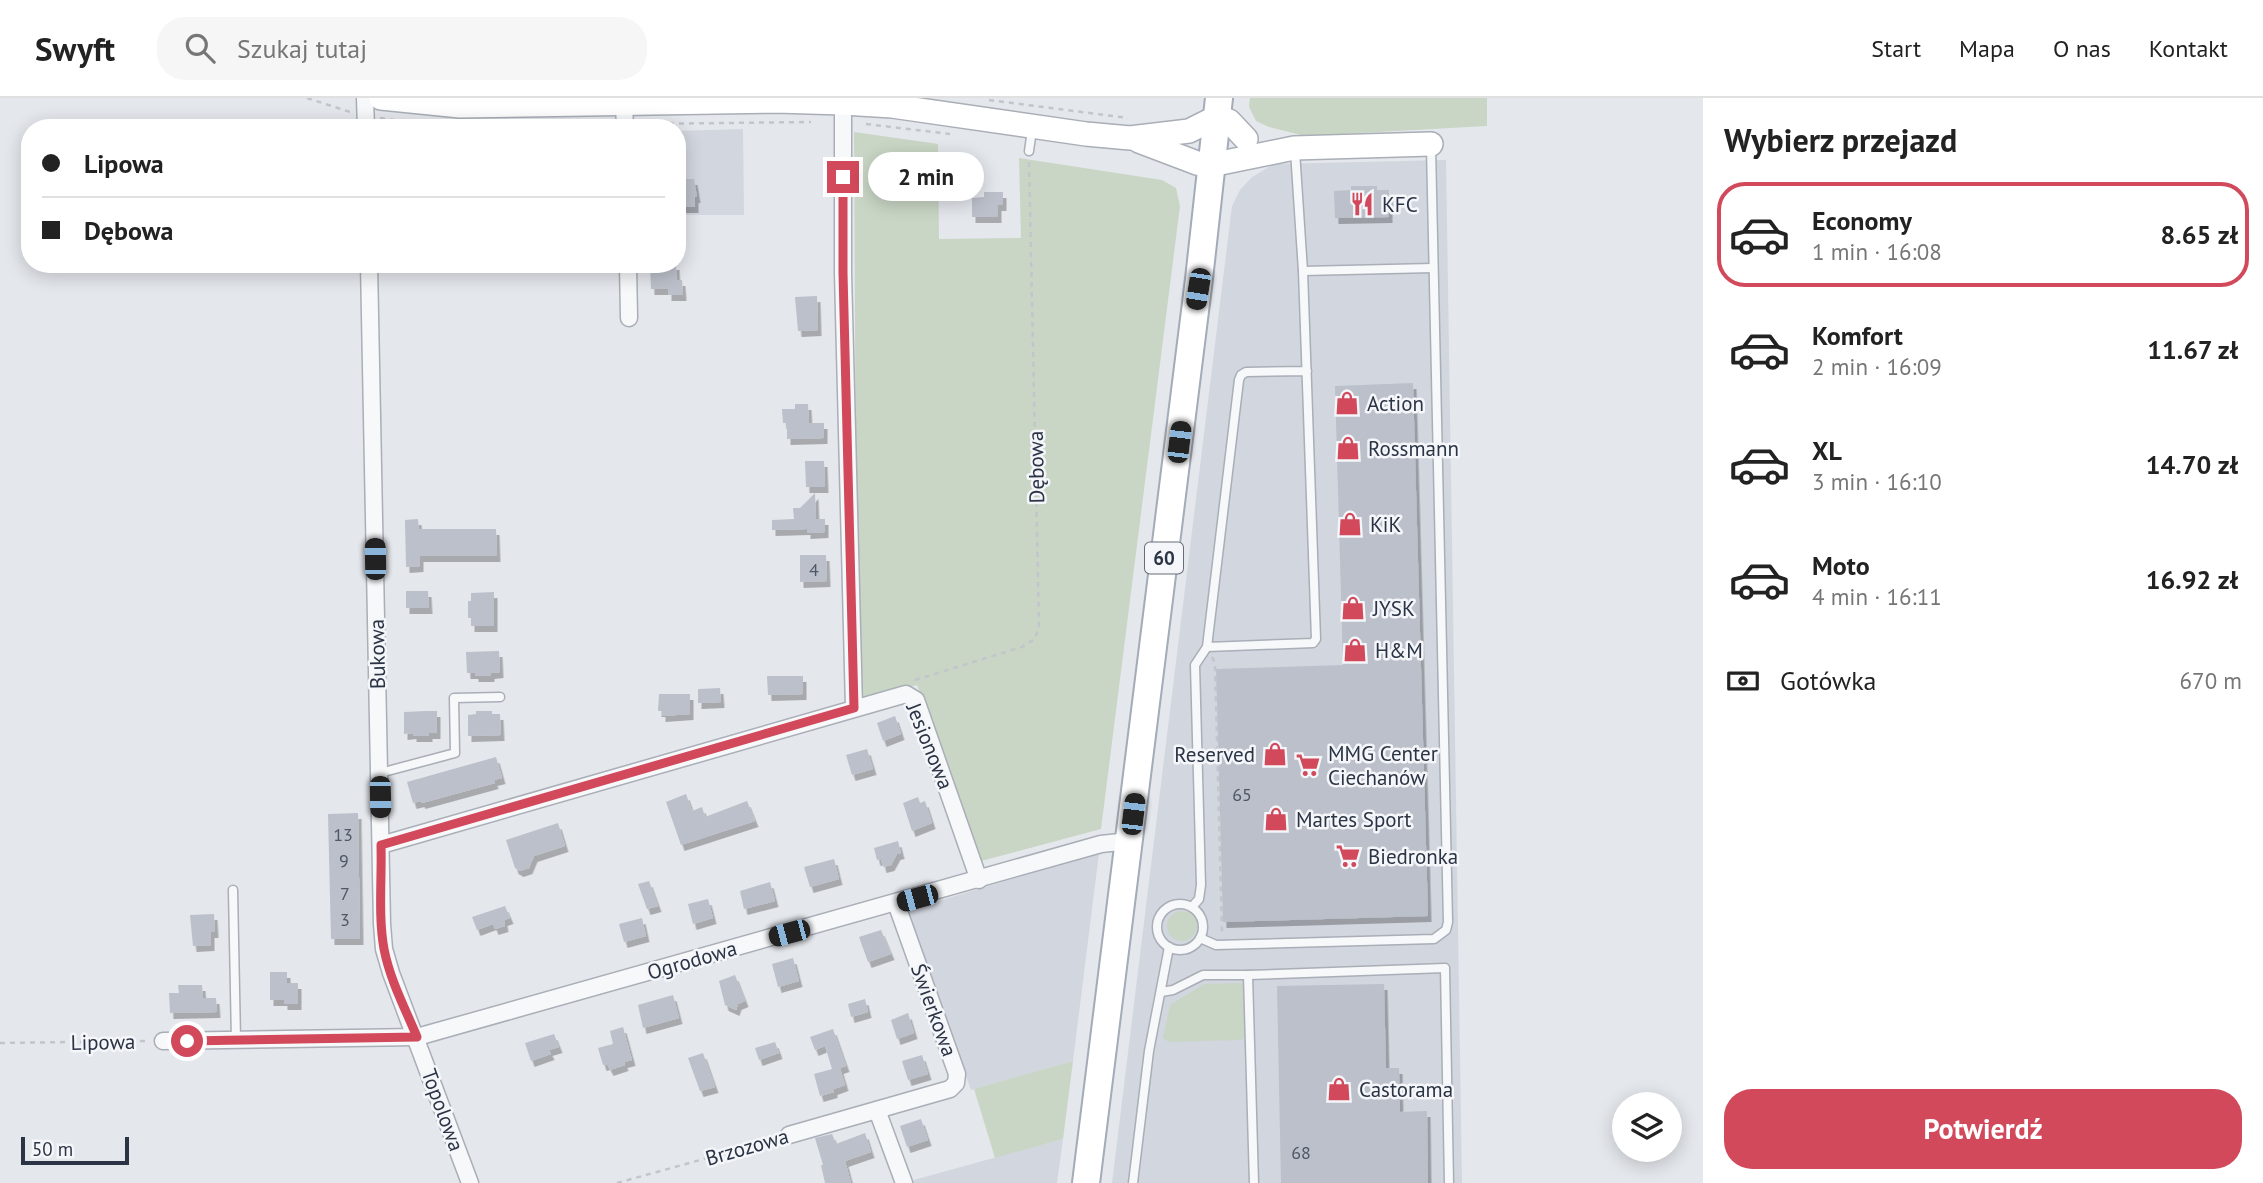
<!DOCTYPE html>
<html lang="pl">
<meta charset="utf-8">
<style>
:root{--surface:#fff;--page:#f6f6f6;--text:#222;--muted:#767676;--line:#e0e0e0;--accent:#d1495b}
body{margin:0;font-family:"PT Sans",sans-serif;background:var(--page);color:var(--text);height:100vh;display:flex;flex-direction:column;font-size:26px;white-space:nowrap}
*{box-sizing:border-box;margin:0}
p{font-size:23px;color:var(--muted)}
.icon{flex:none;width:38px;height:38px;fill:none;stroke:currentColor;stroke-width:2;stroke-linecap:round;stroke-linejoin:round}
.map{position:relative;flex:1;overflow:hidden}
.details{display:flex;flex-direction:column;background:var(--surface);width:560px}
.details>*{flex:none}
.hud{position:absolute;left:21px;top:21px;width:665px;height:154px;border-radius:28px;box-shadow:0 4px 18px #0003;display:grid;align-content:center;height:154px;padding:0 21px;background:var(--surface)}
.tools{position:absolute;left:1612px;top:994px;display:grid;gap:14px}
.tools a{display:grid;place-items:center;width:70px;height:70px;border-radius:50%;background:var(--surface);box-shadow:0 4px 18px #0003;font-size:35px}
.scale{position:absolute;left:21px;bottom:18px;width:108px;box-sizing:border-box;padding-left:7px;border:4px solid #2b3445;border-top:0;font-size:19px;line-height:24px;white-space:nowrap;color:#2b3445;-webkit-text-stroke:5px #f4f6f9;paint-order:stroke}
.end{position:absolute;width:32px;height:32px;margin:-16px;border:9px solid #d1495b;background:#fff;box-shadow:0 0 0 4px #fff}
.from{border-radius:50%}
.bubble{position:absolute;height:49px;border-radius:24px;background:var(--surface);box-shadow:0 4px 18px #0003;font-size:23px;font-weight:700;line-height:49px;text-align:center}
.car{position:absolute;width:21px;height:42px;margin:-21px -10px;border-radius:9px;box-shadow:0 0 5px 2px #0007;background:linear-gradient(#222 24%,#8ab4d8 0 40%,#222 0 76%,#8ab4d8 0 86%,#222 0)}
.hud b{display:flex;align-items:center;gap:24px;height:66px;font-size:26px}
.hud b+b{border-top:2px solid var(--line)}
.hud i{width:18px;height:18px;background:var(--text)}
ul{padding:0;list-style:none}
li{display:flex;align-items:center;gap:21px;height:105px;margin:0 14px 10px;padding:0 7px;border:4px solid transparent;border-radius:28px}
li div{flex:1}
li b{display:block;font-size:26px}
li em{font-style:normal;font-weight:700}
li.selected{border-color:var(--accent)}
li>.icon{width:63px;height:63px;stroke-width:1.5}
h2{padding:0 21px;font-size:32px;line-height:84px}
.pay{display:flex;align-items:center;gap:18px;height:77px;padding:0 21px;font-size:26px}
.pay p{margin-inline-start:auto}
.cta{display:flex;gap:14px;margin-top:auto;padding:14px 21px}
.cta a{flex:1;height:80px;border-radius:28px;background:var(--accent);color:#fff;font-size:28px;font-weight:700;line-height:80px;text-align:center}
header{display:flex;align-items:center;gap:42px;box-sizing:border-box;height:98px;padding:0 35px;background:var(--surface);border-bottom:2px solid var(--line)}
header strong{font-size:33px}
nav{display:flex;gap:38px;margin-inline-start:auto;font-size:24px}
.search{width:490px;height:63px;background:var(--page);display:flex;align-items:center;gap:18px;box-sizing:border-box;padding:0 24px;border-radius:28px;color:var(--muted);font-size:26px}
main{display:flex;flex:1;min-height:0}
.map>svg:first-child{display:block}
.built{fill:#d2d6de}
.green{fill:#c9d6c5}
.building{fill:#bbc0ca;filter:url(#shadow)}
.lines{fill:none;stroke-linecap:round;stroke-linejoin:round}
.service-casing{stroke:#a9aeb7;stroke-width:11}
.minor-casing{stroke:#a9aeb7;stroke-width:19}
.secondary-casing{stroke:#a9aeb7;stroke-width:26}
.primary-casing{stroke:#a3abb8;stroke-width:30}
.path{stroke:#c2c5cb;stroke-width:2.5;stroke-dasharray:5 5;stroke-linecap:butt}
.service{stroke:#f7f8fa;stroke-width:8}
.minor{stroke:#f7f8fa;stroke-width:16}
.secondary{stroke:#fff;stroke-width:23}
.primary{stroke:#fff;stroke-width:26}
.route{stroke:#d1495b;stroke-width:9}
.labels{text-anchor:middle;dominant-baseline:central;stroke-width:5;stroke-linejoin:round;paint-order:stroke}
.number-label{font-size:18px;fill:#4f5766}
.shield{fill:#f4f6f9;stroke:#676e7b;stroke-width:2}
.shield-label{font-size:19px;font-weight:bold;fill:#2b3445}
.poi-label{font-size:21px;fill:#2b3445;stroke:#f4f6f9;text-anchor:start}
.street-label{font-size:21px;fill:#2b3445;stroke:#f4f6f9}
</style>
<header>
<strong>Swyft</strong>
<div class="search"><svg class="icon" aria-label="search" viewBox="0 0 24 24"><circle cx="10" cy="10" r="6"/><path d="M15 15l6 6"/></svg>Szukaj tutaj</div>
<nav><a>Start</a><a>Mapa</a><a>O nas</a><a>Kontakt</a></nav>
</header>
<main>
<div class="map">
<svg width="1703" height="1085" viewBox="0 0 1703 1085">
<defs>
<filter id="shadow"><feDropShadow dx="3.5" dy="6" stdDeviation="0" flood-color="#0004"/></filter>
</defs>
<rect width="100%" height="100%" fill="#e4e7ec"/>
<g class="built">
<path d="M 743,31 L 744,117 L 677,117 L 677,33 Z"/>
<path d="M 1446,62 L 1462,1085 L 1112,1085 L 1232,108 L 1240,92 L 1251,80 L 1273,66 Z"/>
<path d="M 1099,755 L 1073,963 L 971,992 L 905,813 Z"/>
<path d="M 1063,1041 L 1057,1085 L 911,1085 L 910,1083 Z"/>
</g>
<g class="green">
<path d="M 1250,0 L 1487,0 L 1487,28 L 1305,38 L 1269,29 L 1256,23 L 1249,9 Z"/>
<path d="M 854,34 L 938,46 L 939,141 L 1021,140 L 1019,60 L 1162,82 L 1176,90 L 1180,108 L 1101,731 L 981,763 L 917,587 L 857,604 Z"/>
<circle cx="1182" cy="828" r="15"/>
<path d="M 1241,885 L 1245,889 L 1246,938 L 1241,942 L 1169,944 L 1163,940 L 1170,907 L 1204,886 Z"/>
<path d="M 1073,963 L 1063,1041 L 995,1060 L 974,991 Z"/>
</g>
<g class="building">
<path d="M 677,81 L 694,81 L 697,99 L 695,99 L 695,109 L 677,109 Z"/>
<path d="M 1351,88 L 1377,88 L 1377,92 L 1389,92 L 1389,119 L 1335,120 L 1334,93 L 1351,92 Z"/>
<path d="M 984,94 L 1003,94 L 1003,107 L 998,107 L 998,119 L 972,119 L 972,100 L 984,99 Z"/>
<path d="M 676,166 L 677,182 L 682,182 L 683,197 L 668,197 L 668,191 L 651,191 L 650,167 Z"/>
<path d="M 817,198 L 818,232 L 798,233 L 795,199 Z"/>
<path d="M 1413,285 L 1428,818 L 1223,824 L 1216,571 L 1343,567 L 1335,288 Z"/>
<path d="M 795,306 L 808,306 L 809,325 L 824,325 L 824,340 L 787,341 L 787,325 L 783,325 L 782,311 L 795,311 Z"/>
<path d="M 805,363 L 824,363 L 825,389 L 806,389 Z"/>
<path d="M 815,395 L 816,421 L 825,421 L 825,434 L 807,435 L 807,431 L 772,432 L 772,422 L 794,421 L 793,410 L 800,410 Z"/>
<path d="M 418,421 L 419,431 L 496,431 L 497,458 L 420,458 L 420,468 L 406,469 L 405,422 Z"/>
<path d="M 800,457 L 826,457 L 827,483 L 800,484 Z"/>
<path d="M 406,493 L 428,493 L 429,510 L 406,510 Z"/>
<path d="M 494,494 L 494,528 L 471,528 L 471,520 L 468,520 L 468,503 L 471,503 L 471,495 Z"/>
<path d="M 499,553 L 500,574 L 491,575 L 491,578 L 475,578 L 475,575 L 467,575 L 466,554 Z"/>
<path d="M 767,578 L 803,578 L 803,596 L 768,597 Z"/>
<path d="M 720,590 L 721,604 L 698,605 L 698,591 Z"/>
<path d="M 659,596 L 690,596 L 690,616 L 662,618 L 662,613 L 658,613 Z"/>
<path d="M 426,613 L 437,613 L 437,635 L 429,635 L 429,638 L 413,638 L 413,635 L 404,636 L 404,614 Z"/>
<path d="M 476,613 L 492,613 L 492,616 L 500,616 L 501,637 L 468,638 L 468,617 L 476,616 Z"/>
<path d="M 895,618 L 901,636 L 883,643 L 877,625 Z"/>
<path d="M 867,651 L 873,671 L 852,677 L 846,657 Z"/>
<path d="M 496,659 L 502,680 L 494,682 L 495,685 L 422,705 L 421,703 L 413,705 L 407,684 Z"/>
<path d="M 686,696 L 692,713 L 702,709 L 705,719 L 747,703 L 755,723 L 681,747 L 666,704 Z"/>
<path d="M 918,699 L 920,705 L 925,703 L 932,725 L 912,733 L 903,705 Z"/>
<path d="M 358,715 L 360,841 L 331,841 L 328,716 Z"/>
<path d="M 558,725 L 565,748 L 534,758 L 529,770 L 520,773 L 515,770 L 506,742 Z"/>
<path d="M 898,743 L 901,755 L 897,756 L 891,767 L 883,769 L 881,761 L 877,762 L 874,750 Z"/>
<path d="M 834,761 L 839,781 L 810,789 L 804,769 Z"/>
<path d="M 649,783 L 658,808 L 647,811 L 638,786 Z"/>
<path d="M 770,784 L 775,803 L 744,811 L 740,793 Z"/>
<path d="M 708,801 L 713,820 L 693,826 L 688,806 Z"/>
<path d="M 505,808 L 510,820 L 504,822 L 505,828 L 495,831 L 493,826 L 477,832 L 472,819 Z"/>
<path d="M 214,816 L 215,834 L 211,834 L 211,847 L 193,848 L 190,817 Z"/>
<path d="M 642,820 L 646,838 L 624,844 L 619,826 Z"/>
<path d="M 881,832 L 891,856 L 868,864 L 859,839 Z"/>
<path d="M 793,860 L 799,883 L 778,889 L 772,866 Z"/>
<path d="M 270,874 L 287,874 L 287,885 L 298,885 L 298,906 L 284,906 L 284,902 L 270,902 Z"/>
<path d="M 735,877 L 745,903 L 738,906 L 736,912 L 725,907 L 719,883 Z"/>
<path d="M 1384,886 L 1386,970 L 1399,970 L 1400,1014 L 1427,1013 L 1428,1085 L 1281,1085 L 1277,888 Z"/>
<path d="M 178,887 L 202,887 L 203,900 L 216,900 L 217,914 L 170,915 L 169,895 L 179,895 Z"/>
<path d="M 673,897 L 679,920 L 643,930 L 638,907 Z"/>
<path d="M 865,901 L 868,914 L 851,919 L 848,906 Z"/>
<path d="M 908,915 L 914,935 L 897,941 L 891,922 Z"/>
<path d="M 623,929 L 632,962 L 624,964 L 625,967 L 610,972 L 607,966 L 603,967 L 598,950 L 613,946 L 610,933 Z"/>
<path d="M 833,931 L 846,968 L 840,970 L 845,987 L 834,991 L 834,994 L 820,998 L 814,976 L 832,971 L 825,948 L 815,952 L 810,939 Z"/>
<path d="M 554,936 L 559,949 L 549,952 L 551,956 L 531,963 L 525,945 Z"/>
<path d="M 775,944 L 779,955 L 759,962 L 755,950 Z"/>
<path d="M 703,955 L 715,989 L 700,993 L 688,960 Z"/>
<path d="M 922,957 L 928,976 L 908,982 L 902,963 Z"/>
<path d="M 921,1021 L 928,1042 L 907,1049 L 900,1028 Z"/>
<path d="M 865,1035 L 871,1054 L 845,1063 L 851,1085 L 825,1085 L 821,1067 L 823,1067 L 815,1040 L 832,1036 L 836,1046 Z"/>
</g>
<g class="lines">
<g class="service-casing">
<g id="service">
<path d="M 1029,53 L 1032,32"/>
<path d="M 1295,53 L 1303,173 L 1316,541 L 1313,545 L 1207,549 L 1239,282 L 1241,277 L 1246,274 L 1307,273"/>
<path d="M 1303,173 L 1433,170"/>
<path d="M 380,675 L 455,655 L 454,600 L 500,599"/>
<path d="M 233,792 L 236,942"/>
<circle cx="1180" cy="829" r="23"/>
<path d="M 1192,809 L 1199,801 L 1201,787 L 1195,567 L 1207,549"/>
<path d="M 1200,840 L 1216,847 L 1434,841 L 1446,832 L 1448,824 L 1431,49"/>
<path d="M 1248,877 L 1445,870 L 1449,1085"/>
<path d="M 1161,894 L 1173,892 L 1203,877 L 1248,877 L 1254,1085"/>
<path d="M 1133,1085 L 1149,953 L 1169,849"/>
</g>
</g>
<g class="minor-casing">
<g id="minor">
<path d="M 365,0 L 366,30"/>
<path d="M 843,5 L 843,175 L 854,610"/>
<path d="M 624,6 L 625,30"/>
<path d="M 369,166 L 382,826 L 384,851 L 391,875 L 470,1085"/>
<path d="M 628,166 L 629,220"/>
<path d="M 381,747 L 906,596 L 916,602 L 979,782"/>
<path d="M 163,943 L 417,939 L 1101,746 L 1129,743"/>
<path d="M 877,1012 L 904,1085"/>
<path d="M 789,1037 L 950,991 L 956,985 L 957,976 L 896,805"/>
</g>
</g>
<g class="secondary-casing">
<g id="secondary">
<path d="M 381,0 L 460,8 L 776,3 L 843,5 L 892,8 L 1086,36 L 1130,40 L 1189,33 L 1217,19 L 1229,23 L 1246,41"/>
<path d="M 1139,43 L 1197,65 L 1211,67 L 1294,50 L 1431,46"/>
</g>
</g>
<g class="primary-casing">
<path id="primary" d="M 1086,1085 L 1199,181 L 1219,0"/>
</g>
<g class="path">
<path d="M 307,0 L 350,14"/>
<path d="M 989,2 L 1128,20"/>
<path d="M 380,20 C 457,33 534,28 611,26"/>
<path d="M 639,26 L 811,24"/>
<path d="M 866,26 L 950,36"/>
<path d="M 1212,559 L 1215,565 L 1222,835"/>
<path d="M 915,582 L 1022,549 L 1035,541 L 1039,528 L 1029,64"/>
<path d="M 0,945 L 147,943"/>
<path d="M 617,1085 L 776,1041"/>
</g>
<use href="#service" class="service"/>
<use href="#minor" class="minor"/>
<use href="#secondary" class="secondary"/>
<use href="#primary" class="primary"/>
</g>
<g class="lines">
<path class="route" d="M 187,943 L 417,939 C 405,910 390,882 384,851 C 378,818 382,781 381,747 L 854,610 L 843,175 L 843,79"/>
</g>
<defs>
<g id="restaurant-bare" transform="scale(1.89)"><path d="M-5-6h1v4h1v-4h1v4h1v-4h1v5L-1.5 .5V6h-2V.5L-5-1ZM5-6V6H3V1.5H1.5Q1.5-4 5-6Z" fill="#d1495b" stroke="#f4f6f9" stroke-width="2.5" paint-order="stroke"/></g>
<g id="shop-bare" transform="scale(1.89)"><path d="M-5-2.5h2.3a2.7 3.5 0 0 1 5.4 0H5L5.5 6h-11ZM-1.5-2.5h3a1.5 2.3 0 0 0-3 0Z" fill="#d1495b" stroke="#f4f6f9" stroke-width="2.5" paint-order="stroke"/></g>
<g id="supermarket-bare" transform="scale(1.89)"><path d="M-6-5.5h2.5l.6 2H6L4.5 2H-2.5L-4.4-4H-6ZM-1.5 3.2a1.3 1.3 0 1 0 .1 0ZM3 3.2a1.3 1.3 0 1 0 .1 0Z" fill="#d1495b" stroke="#f4f6f9" stroke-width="2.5" paint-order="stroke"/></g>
</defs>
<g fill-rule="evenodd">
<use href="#restaurant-bare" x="1362" y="106"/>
<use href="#shop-bare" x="1347" y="305"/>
<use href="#shop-bare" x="1348" y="350"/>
<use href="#shop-bare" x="1350" y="426"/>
<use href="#shop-bare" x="1353" y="510"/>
<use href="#shop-bare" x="1355" y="552"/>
<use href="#shop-bare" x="1275" y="656"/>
<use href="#supermarket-bare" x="1308" y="667"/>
<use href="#shop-bare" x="1276" y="721"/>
<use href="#supermarket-bare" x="1348" y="758"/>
<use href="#shop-bare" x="1339" y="991"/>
</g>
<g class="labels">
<g class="number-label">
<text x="814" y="471">4</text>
<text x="1242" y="696">65</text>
<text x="343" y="736">13</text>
<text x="344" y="762">9</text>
<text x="345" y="795">7</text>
<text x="345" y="821">3</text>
<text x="1301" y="1054">68</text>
</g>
<rect class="shield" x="1145" y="444.5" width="38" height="31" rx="5"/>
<g class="shield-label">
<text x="1164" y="460">60</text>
</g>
<g class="poi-label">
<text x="1382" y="106">KFC</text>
<text x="1367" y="305">Action</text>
<text x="1368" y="350">Rossmann</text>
<text x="1370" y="426">KiK</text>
<text x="1373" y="510">JYSK</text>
<text x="1375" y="552">H&amp;M</text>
<text x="1328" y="655">MMG Center<tspan x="1328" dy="24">Ciechanów</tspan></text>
<text x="1255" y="656" text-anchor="end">Reserved</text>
<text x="1296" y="721">Martes Sport</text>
<text x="1368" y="758">Biedronka</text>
<text x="1359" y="991">Castorama</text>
</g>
<g class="street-label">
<text transform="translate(1036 369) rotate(-91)">Dębowa</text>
<text transform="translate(377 556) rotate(-91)">Bukowa</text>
<text transform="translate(930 648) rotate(68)">Jesionowa</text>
<text transform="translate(692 862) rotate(-16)">Ogrodowa</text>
<text transform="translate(934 912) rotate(70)">Świerkowa</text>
<text transform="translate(103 944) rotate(-1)">Lipowa</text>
<text transform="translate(443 1012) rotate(70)">Topolowa</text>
<text transform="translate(747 1049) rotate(-16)">Brzozowa</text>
</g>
</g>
</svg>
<div class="tools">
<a><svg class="icon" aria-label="layers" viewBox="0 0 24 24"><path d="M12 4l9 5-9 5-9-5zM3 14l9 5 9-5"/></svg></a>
</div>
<div class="scale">50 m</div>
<i class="end from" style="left:187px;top:943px"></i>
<i class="end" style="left:843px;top:79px"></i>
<div class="bubble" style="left:868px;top:54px;width:116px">2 min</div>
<i class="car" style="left:1198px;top:191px;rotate:189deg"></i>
<i class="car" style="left:1179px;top:344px;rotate:7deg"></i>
<i class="car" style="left:375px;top:461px;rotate:359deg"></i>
<i class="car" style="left:380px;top:699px;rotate:179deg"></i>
<i class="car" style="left:1133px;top:716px;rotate:7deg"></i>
<i class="car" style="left:917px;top:800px;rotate:255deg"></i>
<i class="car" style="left:789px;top:835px;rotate:255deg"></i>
<div class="hud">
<b><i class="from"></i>Lipowa</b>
<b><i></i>Dębowa</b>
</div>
</div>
<section class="details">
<h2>Wybierz przejazd</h2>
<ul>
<li class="selected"><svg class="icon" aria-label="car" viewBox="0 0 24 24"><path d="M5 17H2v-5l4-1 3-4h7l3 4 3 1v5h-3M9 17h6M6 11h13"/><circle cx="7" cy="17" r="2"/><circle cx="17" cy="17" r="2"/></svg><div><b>Economy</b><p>1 min · 16:08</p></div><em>8.65 zł</em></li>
<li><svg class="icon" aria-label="car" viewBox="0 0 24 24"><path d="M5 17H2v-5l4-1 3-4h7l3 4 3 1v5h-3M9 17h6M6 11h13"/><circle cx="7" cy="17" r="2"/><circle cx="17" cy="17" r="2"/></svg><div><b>Komfort</b><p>2 min · 16:09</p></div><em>11.67 zł</em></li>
<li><svg class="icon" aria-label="car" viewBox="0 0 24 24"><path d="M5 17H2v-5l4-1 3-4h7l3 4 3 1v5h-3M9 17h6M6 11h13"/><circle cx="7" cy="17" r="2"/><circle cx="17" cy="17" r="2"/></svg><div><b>XL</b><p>3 min · 16:10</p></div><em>14.70 zł</em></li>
<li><svg class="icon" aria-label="car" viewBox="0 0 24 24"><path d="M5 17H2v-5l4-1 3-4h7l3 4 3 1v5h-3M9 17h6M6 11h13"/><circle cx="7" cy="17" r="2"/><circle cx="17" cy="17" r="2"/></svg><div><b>Moto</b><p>4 min · 16:11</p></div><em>16.92 zł</em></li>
</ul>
<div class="pay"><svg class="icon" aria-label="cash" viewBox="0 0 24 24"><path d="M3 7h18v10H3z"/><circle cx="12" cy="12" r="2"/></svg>Gotówka<p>670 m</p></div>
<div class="cta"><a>Potwierdź</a></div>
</section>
</main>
